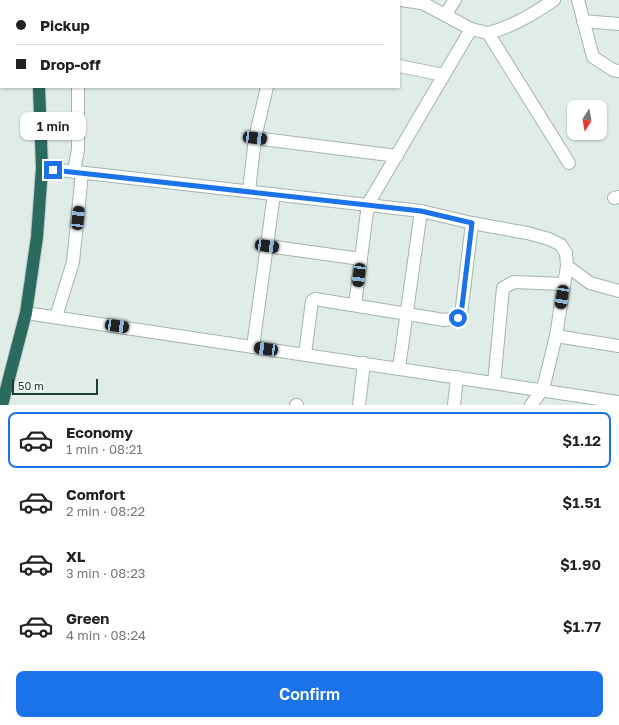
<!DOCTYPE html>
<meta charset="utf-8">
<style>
:root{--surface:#fff;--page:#f2f2f2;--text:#222;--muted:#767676;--line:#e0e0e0;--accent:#1a73e8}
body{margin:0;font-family:"Golos Text",sans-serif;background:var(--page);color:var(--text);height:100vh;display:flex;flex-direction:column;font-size:15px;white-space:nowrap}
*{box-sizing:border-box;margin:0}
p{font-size:13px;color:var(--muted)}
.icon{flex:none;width:22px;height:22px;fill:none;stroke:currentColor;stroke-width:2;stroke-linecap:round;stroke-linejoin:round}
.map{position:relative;height:405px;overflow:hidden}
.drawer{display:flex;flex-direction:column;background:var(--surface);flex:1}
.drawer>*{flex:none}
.banner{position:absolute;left:0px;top:0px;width:400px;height:88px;box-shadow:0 1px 3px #0004;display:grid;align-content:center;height:88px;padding:0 16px;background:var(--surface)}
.needle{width:26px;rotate:191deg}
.fabs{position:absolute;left:567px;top:100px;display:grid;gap:8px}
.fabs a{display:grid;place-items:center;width:40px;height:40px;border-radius:8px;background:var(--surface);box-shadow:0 1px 3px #0004;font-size:20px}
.scale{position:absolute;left:12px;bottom:10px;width:86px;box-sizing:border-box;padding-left:4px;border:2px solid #203d36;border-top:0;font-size:11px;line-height:14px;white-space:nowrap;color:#203d36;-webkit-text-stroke:3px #f1f8f5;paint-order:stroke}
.end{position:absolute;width:18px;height:18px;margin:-9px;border:5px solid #1a73e8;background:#fff;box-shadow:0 0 0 2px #fff}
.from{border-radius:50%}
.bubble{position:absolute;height:28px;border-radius:8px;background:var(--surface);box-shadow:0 1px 3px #0004;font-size:13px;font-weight:600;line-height:28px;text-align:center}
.car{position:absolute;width:12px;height:24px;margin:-12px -6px;border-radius:5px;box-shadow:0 0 3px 1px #0007;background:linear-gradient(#222 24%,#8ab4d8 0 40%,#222 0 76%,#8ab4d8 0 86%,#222 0)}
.banner b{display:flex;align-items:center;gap:14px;height:38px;font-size:15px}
.banner b+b{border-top:1px solid var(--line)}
.banner i{width:10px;height:10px;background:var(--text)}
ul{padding:7px 0 0;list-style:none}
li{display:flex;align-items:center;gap:12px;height:56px;margin:0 8px 6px;padding:0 8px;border:2px solid transparent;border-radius:8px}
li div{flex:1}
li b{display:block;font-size:15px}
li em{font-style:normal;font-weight:600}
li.on{border-color:var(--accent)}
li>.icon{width:36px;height:36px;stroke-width:1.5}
.cta{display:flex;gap:8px;margin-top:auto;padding:8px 16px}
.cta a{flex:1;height:46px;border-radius:8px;background:var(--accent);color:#fff;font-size:16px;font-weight:600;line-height:46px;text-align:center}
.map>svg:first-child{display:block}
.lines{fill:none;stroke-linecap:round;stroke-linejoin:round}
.minor-casing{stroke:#a3b4ae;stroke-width:14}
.highway-casing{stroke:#c1c9c7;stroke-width:14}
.minor{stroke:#fff;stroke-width:12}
.highway{stroke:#2b6a5f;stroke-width:12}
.route{stroke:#1a73e8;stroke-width:5}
</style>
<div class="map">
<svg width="619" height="405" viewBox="0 0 619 405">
<rect width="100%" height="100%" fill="#e0ece7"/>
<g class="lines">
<g class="minor-casing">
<g id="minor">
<path d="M 59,0 L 60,1"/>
<path d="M 401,0 L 421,3"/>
<path d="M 417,0 L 471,29 L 488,33 L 569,163"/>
<path d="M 578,0 L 593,57 L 613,70 L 619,71"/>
<path d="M 445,15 L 455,0"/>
<path d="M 583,21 L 619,24"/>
<path d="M 488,33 C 512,27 533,14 554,0"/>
<path d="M 399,66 L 444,75"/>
<path d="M 255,138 L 397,156"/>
<path d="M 42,168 L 421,211 L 472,223 L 527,233 L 549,239 L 561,245 L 566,253 L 567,266 L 556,336 L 543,389 L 531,405"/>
<path d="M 74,172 L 78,149 L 78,87"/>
<path d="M 249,191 L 255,138 L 267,87"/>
<path d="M 614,198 L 619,197"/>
<path d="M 267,246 L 361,259"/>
<path d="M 567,266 L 590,283 L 619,291"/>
<path d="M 355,305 L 368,204 L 471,29"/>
<path d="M 26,313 L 619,402"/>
<path d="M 56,317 L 73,262 L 82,173"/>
<path d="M 556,336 L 619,346"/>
<path d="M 253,347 L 274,194"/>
<path d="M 305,354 L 312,301 L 315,299 L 444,320 L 458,318 L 461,315 L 472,223"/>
<path d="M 399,368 L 421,211"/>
<path d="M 494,383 L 503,288 L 514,282 L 564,284"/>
<path d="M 296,405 L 297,405"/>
<path d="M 359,405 L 364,363"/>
<path d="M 454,405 L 457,377"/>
</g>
</g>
<g class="highway-casing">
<g id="highway">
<path d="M 29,0 L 29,1"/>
<path d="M 2,405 L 26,313 L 37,237 L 42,168 L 39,87"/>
</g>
</g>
<use href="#minor" class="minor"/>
<use href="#highway" class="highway"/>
</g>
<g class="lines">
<path class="route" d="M 53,170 L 394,208 L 421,211 L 472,223 L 461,315 L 458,318"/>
</g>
</svg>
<div class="fabs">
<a><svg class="needle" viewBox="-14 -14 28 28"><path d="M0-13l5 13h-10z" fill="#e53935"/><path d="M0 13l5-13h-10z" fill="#767676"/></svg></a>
</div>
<div class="scale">50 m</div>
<i class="end from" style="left:458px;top:318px"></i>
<i class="end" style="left:53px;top:170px"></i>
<div class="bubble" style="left:20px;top:112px;width:66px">1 min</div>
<i class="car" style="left:255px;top:138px;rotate:97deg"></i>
<i class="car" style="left:78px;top:218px;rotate:6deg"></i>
<i class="car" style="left:267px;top:246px;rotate:98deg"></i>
<i class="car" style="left:359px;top:275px;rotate:187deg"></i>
<i class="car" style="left:562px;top:297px;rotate:189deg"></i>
<i class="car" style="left:117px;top:326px;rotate:98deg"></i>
<i class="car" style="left:266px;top:349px;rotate:278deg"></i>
<div class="banner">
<b><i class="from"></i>Pickup</b>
<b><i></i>Drop-off</b>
</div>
</div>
<section class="drawer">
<ul>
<li class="on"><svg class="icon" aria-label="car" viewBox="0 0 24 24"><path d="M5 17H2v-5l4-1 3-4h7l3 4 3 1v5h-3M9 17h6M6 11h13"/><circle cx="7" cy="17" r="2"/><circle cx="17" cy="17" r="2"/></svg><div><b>Economy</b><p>1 min · 08:21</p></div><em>$1.12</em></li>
<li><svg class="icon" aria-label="car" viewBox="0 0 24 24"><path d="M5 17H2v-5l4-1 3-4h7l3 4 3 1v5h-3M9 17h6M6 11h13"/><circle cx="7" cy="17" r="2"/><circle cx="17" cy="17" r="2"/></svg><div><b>Comfort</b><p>2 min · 08:22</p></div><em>$1.51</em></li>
<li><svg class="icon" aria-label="car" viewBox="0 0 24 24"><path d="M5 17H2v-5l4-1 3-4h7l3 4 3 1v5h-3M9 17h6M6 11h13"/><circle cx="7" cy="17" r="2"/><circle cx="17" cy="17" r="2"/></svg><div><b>XL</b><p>3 min · 08:23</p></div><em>$1.90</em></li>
<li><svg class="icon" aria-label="car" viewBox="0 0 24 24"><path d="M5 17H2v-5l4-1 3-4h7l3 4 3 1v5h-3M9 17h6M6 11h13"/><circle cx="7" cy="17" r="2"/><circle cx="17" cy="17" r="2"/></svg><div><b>Green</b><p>4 min · 08:24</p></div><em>$1.77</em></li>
</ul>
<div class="cta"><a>Confirm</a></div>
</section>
